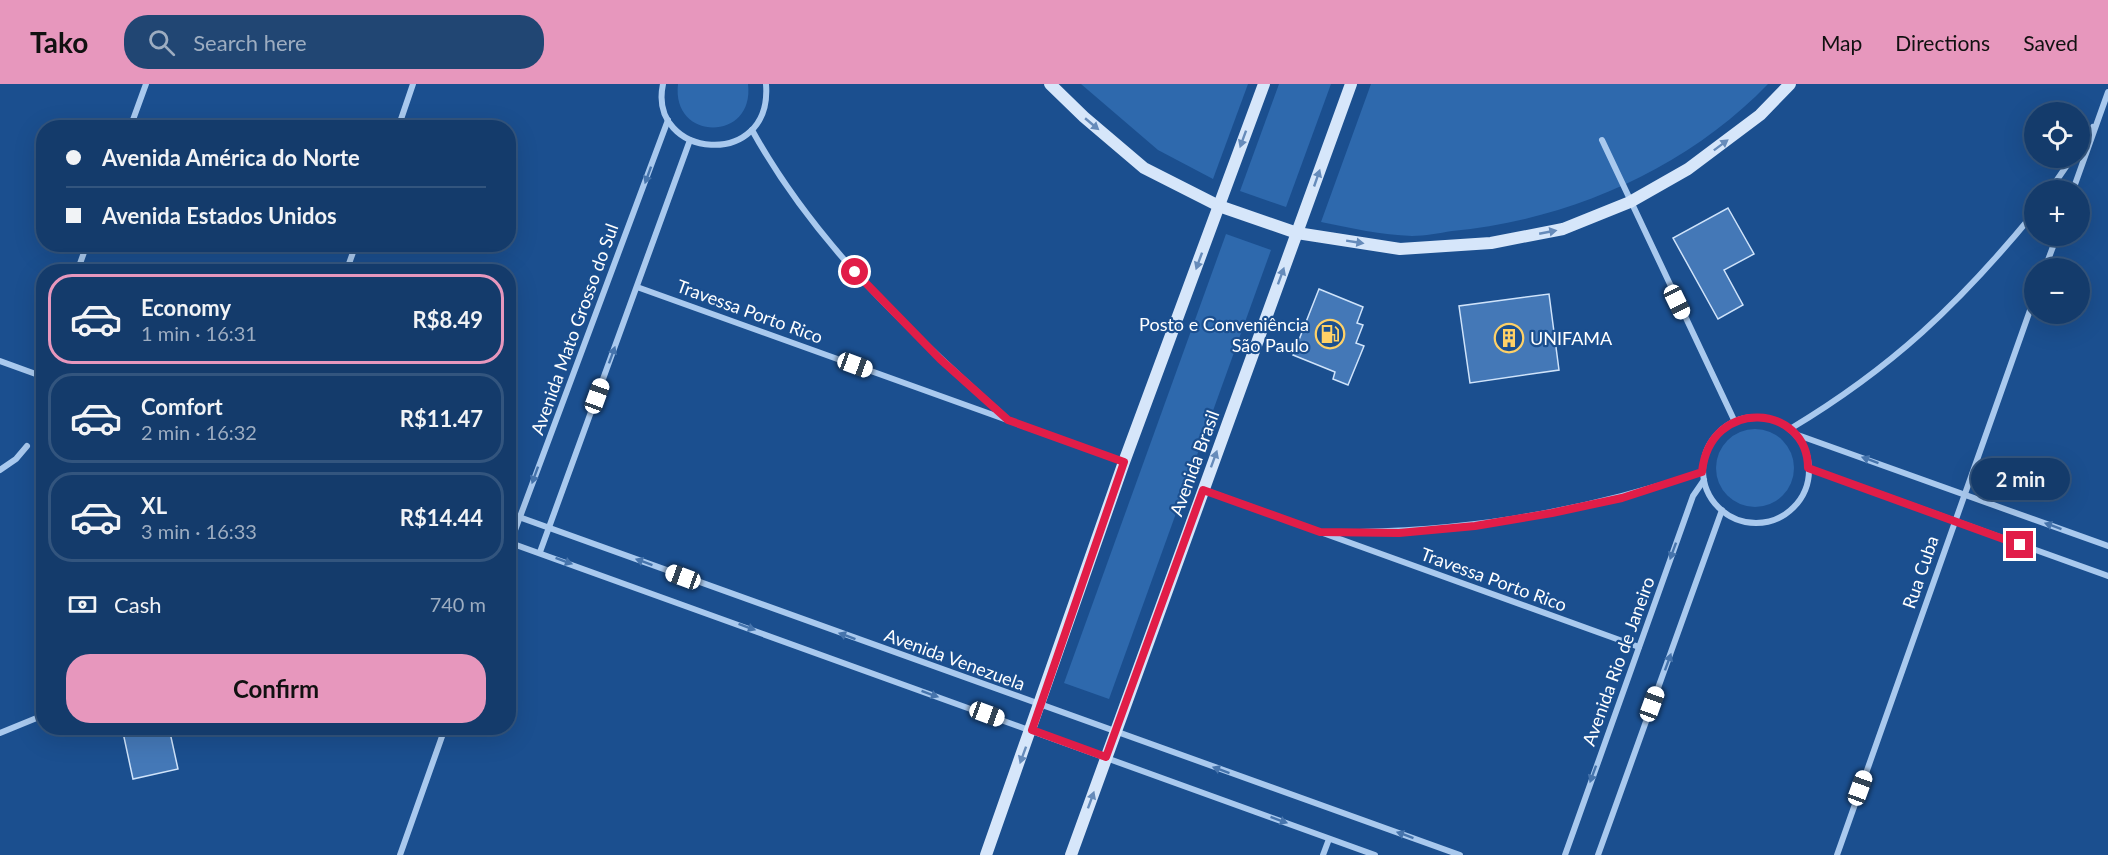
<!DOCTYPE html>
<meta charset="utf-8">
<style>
:root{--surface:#143b6b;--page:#214673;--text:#f1f3f6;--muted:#9dadc1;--line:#33557e;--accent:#e797bd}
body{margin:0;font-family:Lato,sans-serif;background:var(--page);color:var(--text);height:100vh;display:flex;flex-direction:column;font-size:22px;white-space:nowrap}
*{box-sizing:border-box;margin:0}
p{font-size:20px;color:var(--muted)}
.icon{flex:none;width:33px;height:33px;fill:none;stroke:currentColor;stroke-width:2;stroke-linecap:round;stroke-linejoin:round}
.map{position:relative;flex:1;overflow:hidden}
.sheet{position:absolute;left:36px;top:180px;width:480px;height:471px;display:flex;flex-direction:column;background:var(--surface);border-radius:24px;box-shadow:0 6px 24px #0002,0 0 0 2px var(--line)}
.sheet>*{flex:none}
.guide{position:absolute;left:36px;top:36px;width:480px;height:132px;border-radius:24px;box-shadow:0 6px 24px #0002,0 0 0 2px var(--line);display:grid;align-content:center;height:132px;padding:0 30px;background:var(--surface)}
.buttons{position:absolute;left:2024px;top:18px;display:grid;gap:12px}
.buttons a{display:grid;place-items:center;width:66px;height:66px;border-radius:50%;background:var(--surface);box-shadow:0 6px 24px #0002,0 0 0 2px var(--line);font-size:30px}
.end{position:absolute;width:27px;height:27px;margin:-14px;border:8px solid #e11d48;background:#fff;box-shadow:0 0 0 3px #fff}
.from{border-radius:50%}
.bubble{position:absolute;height:42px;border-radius:21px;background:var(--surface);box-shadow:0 6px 24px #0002,0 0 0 2px var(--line);font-size:20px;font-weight:700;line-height:42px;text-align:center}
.car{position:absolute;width:18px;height:36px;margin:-18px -9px;border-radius:8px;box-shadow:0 0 4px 2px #0007;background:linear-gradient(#fff 24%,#345 0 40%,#fff 0 76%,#345 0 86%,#fff 0)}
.guide b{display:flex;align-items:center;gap:21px;height:57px;font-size:22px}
.guide b+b{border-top:2px solid var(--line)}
.guide i{width:15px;height:15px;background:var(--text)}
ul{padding:10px 0 0;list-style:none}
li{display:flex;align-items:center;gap:18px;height:90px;margin:0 12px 9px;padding:0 18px;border:3px solid var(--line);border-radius:24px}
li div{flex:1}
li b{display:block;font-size:22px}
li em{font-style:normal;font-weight:700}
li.active{border-color:var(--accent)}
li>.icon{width:54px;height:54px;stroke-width:1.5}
.pay{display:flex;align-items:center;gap:15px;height:66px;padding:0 30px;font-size:22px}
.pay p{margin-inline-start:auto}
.action{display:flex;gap:12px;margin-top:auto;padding:12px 30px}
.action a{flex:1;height:69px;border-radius:24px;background:var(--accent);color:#111;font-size:24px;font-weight:700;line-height:69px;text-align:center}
header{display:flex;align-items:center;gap:36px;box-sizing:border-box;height:84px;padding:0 30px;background:var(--accent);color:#111}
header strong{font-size:28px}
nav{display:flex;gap:33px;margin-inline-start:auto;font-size:21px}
.search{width:420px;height:54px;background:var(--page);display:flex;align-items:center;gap:15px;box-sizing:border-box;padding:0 21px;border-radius:24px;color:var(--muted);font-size:22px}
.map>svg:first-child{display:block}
.green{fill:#2e69ad}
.building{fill:#4478b7;stroke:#cfe3fa;stroke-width:1.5}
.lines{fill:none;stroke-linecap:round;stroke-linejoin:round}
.street{stroke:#a9c9ee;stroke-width:6}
.secondary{stroke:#d6e6fa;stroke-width:12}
.oneway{fill:#668bba}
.oneway2{fill:#4674ac}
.route{stroke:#e11d48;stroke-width:8}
.labels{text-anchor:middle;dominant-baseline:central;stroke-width:4.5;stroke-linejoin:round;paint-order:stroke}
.street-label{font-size:18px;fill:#fff;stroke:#1b4f8f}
.poi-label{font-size:18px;fill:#fff;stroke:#1b4f8f;text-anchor:end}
</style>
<header>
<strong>Tako</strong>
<div class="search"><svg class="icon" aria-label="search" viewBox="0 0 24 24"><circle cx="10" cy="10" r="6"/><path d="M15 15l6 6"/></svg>Search here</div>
<nav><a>Map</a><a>Directions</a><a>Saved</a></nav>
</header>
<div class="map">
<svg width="2108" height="771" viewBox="0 0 2108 771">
<rect width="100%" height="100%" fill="#1b4f8f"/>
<g class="green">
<path d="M 678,0 L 748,0 C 755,58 671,58 678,0 Z"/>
<path d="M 1081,0 L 1248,0 L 1213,95 L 1158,66 Z"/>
<path d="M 1279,0 L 1331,0 L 1286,123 L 1240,107 Z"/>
<path d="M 1371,0 L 1768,0 C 1686,85 1569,136 1452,147 C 1439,149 1425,152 1412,152 C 1382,151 1350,144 1321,138 Z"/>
<path d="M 1226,150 L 1271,166 L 1109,615 L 1064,599 Z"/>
<circle cx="1755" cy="384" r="39"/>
</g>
<g class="building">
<path d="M 1728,124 L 1754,170 L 1724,186 L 1743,221 L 1718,235 L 1673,154 Z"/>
<path d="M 1319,205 L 1363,223 L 1357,239 L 1363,241 L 1356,259 L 1364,262 L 1348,301 L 1333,295 L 1335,288 L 1293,271 Z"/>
<path d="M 1549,210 L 1559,286 L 1470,299 L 1459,222 Z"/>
<path d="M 122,644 L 169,644 L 178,685 L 133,695 Z"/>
</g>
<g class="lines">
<g class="street">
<path d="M 663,0 C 647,75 773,87 766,0"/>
<path d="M 130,44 L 146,0"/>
<path d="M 398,44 L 413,0"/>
<path d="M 752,46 C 815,160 908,246 1004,332"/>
<path d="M 1602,56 L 1735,338"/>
<path d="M 2079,64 L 2093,43"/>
<path d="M 2050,106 L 2072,74"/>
<path d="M 2073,106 L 2108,8"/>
<path d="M 2045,184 L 2057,152"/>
<path d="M 77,188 L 87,160"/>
<path d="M 346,188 L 356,160"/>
<path d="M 637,203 L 1124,378"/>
<path d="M 0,277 L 44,293"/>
<path d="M 38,291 L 44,276"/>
<circle cx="1756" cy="386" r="53"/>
<path d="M 1790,345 C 1892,284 1959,220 2034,129"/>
<path d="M 1795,350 L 2108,462"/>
<path d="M 1808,384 L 2108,492"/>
<path d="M 0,386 L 16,375 L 27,362"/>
<path d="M 1204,406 L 1639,563"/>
<path d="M 508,429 L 1460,771"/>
<path d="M 1326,448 C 1459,449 1576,430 1702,388"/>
<path d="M 508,458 L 1375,771"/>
<path d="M 508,465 L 668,36"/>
<path d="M 540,468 L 690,56"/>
<path d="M 0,649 L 44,631"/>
<path d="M 400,771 L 445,644"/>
<path d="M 1323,771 L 1329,755"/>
<path d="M 1565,771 L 1693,412 L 1704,396"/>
<path d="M 1598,771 L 1722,426"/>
<path d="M 1837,771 L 2034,215"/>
</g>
<g class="secondary">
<path d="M 1050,0 L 1084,33 L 1144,84 L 1219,122 L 1297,149 L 1400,165 L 1491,159 L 1563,145 L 1630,118 L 1688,85 L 1760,31 L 1790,0"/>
<path d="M 986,771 L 1124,378 L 1264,0"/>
<path d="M 1071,771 L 1351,0"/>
</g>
</g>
<defs><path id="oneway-solid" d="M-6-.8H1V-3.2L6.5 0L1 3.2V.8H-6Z" transform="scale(1.5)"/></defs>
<g class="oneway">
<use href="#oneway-solid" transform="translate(1092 40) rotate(40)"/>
<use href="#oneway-solid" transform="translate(1243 55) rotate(110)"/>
<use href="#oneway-solid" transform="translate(1721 61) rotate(-37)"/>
<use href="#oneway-solid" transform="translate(1317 94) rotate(-71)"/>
<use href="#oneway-solid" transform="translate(1548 148) rotate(-11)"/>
<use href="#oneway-solid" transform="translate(1355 158) rotate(9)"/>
<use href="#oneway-solid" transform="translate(1199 177) rotate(110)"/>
<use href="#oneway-solid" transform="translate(1281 192) rotate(-70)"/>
<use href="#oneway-solid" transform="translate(1214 375) rotate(-70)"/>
<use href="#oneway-solid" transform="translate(1023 671) rotate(110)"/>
<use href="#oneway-solid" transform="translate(1091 716) rotate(-70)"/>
</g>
<g class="oneway2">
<use href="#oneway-solid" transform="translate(648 91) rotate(110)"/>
<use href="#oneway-solid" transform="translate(612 271) rotate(-70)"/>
<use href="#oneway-solid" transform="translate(1870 376) rotate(-160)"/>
<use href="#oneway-solid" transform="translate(535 391) rotate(110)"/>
<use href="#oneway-solid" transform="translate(2053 442) rotate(-160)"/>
<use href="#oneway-solid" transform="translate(1673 467) rotate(110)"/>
<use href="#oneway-solid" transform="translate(564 477) rotate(20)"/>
<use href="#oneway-solid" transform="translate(644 478) rotate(-160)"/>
<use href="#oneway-solid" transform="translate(747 543) rotate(20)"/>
<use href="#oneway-solid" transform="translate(847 552) rotate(-160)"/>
<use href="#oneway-solid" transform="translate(1668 578) rotate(-70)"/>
<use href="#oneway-solid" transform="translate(930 610) rotate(20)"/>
<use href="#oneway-solid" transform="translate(1221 686) rotate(-160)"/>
<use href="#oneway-solid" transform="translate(1593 690) rotate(110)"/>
<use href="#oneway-solid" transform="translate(1279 736) rotate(20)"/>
<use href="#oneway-solid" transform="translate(1405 751) rotate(-160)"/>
</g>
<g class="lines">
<path class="route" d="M 855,188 L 940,275 L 1008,336 L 1124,378 L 1032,646 L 1106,673 L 1203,406 L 1320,448 L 1399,449 L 1475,442 L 1552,429 L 1622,414 L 1702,388 C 1710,312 1808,320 1808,384 L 2020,461"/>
</g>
<defs>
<g id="fuel-ring" transform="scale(1.5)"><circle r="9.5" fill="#1b4f8f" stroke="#ffd166" stroke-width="1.5"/><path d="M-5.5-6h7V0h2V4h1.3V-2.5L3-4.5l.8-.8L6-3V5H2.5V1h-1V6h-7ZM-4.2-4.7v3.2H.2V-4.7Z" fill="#ffd166"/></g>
<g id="building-ring" transform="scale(1.5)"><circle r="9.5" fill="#1b4f8f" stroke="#ffd166" stroke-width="1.5"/><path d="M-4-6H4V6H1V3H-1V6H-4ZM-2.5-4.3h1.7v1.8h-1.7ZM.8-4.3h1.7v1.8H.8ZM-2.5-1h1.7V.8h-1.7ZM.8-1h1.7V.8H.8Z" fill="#ffd166"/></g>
</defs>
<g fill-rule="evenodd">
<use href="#fuel-ring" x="1330" y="250"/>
<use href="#building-ring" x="1509" y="254"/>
</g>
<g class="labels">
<g class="street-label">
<text transform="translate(750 227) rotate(20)">Travessa Porto Rico</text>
<text transform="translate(574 245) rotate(-70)">Avenida Mato Grosso do Sul</text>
<text transform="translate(1194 379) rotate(-70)">Avenida Brasil</text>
<text transform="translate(1920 488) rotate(-71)">Rua Cuba</text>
<text transform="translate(1494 495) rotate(20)">Travessa Porto Rico</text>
<text transform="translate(955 575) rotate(20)">Avenida Venezuela</text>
<text transform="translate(1618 577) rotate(-70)">Avenida Rio de Janeiro</text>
</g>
<g class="poi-label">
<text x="1309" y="240">Posto e Conveniência<tspan x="1309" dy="21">São Paulo</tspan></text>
<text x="1530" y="254" text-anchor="start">UNIFAMA</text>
</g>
</g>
</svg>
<div class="buttons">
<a><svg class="icon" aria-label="locate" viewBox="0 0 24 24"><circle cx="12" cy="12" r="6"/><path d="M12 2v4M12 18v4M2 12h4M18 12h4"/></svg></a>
<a>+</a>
<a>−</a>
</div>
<i class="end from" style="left:855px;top:188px"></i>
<i class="end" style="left:2020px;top:461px"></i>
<div class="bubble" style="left:1971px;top:374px;width:99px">2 min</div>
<i class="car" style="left:1677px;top:218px;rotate:154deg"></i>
<i class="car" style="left:855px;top:281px;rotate:110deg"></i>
<i class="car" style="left:597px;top:312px;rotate:20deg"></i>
<i class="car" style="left:683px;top:493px;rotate:290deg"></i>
<i class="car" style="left:1652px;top:620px;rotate:20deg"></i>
<i class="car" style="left:987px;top:630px;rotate:110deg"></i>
<i class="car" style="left:1860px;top:704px;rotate:20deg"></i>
<div class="guide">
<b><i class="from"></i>Avenida América do Norte</b>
<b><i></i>Avenida Estados Unidos</b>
</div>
<section class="sheet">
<ul>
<li class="active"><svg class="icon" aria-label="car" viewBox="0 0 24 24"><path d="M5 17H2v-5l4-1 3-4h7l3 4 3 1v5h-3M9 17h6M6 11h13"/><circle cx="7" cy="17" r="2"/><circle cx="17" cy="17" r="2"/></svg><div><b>Economy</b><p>1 min · 16:31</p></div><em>R$8.49</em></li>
<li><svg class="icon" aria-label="car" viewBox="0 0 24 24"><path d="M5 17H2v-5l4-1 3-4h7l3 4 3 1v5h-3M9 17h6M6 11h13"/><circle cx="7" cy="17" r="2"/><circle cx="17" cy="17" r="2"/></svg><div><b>Comfort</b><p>2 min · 16:32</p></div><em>R$11.47</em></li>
<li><svg class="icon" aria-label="car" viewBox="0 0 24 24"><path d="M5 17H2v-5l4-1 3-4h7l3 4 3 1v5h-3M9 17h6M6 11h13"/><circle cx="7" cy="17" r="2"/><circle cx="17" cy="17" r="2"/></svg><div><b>XL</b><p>3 min · 16:33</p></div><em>R$14.44</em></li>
</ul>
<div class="pay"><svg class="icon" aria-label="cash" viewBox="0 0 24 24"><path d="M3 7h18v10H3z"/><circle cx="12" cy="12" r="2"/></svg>Cash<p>740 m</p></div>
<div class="action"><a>Confirm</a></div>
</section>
</div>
